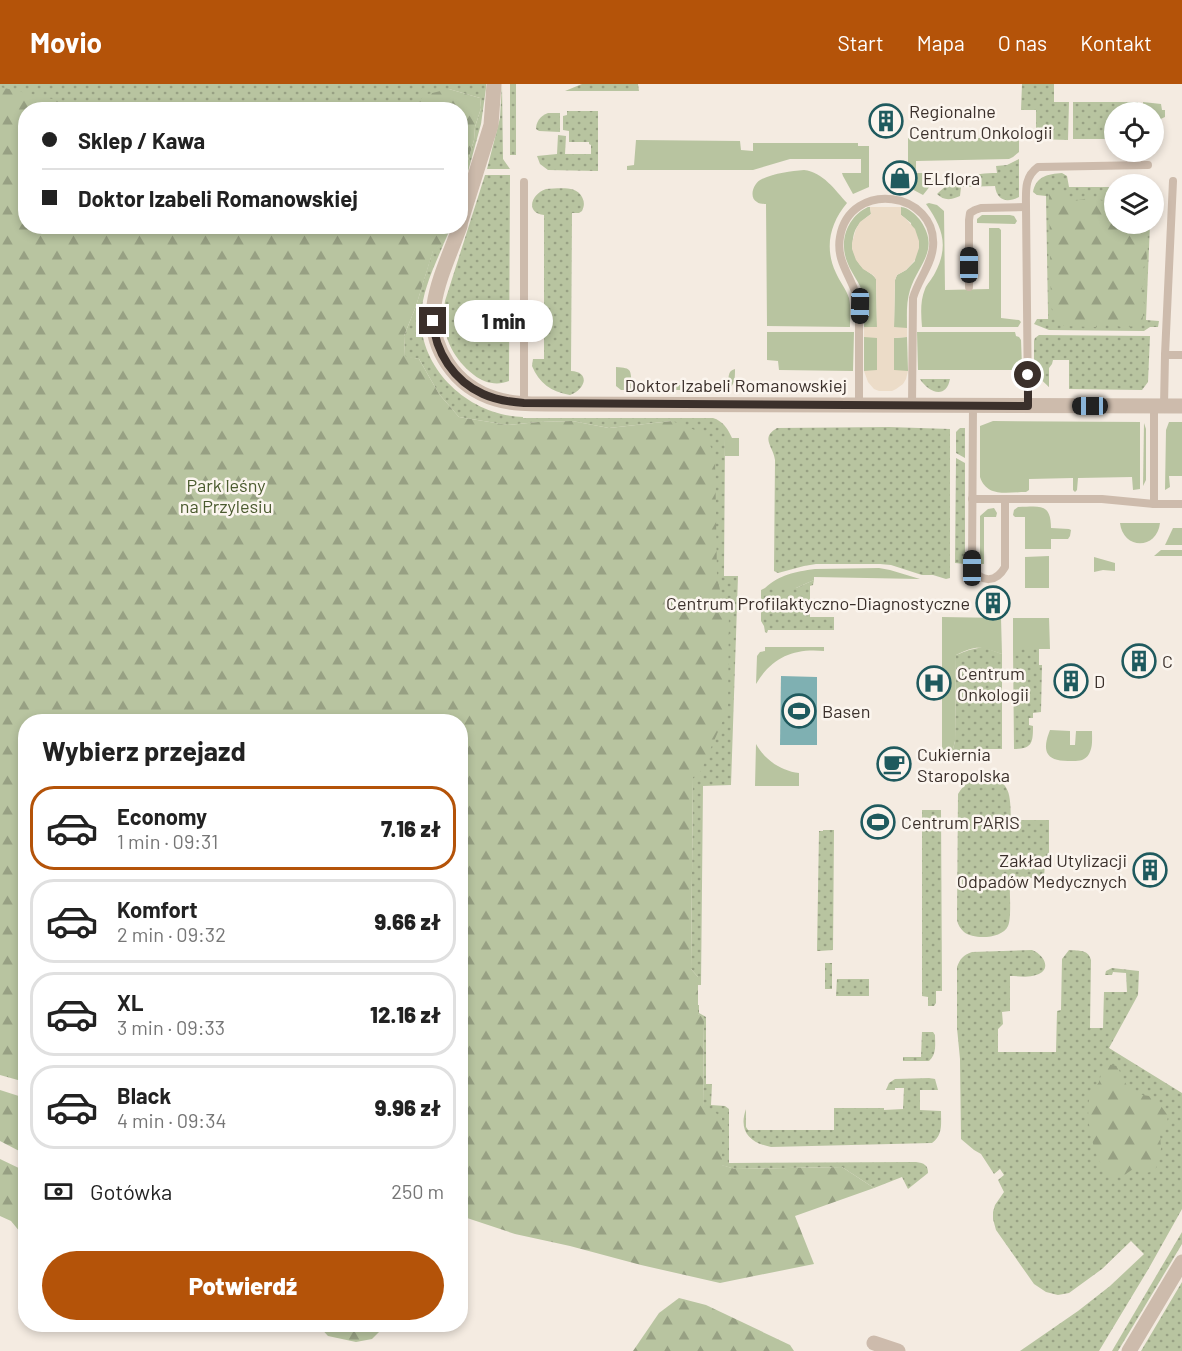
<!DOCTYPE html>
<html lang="pl">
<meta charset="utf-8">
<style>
:root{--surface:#fff;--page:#f2f2f2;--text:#222;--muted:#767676;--line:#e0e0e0;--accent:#b45309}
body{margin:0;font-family:Barlow,sans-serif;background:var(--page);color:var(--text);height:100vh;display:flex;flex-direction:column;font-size:22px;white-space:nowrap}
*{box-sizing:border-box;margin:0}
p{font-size:20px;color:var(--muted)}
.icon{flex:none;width:33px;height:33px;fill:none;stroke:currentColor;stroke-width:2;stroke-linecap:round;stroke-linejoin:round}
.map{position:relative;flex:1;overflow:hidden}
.panel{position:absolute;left:18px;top:630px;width:450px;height:618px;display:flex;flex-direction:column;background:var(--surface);border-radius:24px;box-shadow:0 3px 9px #0003}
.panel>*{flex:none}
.top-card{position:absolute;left:18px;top:18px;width:450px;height:132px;border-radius:24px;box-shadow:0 3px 9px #0003;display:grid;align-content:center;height:132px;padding:0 24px;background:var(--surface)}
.buttons{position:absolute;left:1104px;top:18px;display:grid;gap:12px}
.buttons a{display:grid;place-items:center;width:60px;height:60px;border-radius:50%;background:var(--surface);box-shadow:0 3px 9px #0003;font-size:30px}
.end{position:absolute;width:27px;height:27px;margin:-14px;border:8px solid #3b302b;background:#fff;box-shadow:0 0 0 3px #fff}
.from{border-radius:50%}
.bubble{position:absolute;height:42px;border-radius:21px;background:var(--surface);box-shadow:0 3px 9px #0003;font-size:20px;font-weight:800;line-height:42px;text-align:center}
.car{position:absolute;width:18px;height:36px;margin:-18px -9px;border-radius:8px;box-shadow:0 0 4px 2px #0007;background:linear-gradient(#222 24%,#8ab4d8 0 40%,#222 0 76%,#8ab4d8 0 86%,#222 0)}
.top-card b{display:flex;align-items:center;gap:21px;height:57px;font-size:22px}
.top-card b+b{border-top:2px solid var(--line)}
.top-card i{width:15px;height:15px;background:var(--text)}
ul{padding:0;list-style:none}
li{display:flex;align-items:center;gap:18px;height:84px;margin:0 12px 9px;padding:0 12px;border:3px solid var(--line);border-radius:24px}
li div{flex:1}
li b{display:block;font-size:22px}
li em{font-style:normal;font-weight:800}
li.active{border-color:var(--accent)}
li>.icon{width:54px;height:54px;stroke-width:1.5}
h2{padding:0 24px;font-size:27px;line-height:72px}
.pay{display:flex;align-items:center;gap:15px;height:66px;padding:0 24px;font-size:22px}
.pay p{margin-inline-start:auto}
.cta{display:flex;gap:12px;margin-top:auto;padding:12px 24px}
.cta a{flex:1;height:69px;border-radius:36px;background:var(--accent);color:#fff;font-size:24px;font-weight:800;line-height:69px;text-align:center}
header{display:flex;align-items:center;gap:36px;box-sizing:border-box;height:84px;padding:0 30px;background:var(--accent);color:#fff}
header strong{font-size:28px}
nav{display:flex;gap:33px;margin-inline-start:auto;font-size:21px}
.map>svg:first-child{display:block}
.grass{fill:url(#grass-dots)}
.forest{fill:url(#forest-firs)}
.garden{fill:#b8c4a0}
.plaza{fill:#ecdcc8}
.water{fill:#7fb0b2}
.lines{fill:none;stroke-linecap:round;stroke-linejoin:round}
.service{stroke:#cdbbac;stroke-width:8}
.minor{stroke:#cdbbac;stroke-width:15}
.tertiary{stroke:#cdbbac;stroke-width:15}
.route{stroke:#3b302b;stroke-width:8}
.labels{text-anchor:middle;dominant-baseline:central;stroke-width:5;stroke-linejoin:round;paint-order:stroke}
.poi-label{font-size:18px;fill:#3b302b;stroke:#fbf5ee;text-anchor:start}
.street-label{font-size:18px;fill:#3b302b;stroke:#fbf5ee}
.park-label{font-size:18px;fill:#4a5a2e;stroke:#fbf5ee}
</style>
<header>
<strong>Movio</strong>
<nav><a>Start</a><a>Mapa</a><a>O nas</a><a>Kontakt</a></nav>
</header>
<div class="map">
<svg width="1182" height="1267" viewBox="0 0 1182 1267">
<defs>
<pattern id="grass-dots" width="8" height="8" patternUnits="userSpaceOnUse" patternTransform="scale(1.5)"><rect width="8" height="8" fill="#b8c4a0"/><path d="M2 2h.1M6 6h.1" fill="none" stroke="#97a083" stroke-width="1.8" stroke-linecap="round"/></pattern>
<pattern id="forest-firs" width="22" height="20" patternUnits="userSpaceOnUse" patternTransform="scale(1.5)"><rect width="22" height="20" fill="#b8c4a0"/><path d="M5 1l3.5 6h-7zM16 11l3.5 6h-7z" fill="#97a083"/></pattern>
</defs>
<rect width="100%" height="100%" fill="#f4ebe1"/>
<g class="grass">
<path d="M 0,0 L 486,0 L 486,4 L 481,40 L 463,106 L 462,97 L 474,56 L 475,43 L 481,24 L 480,14 L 449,5 L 440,25 L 118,26 L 0,19 Z"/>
<path d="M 502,0 L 503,75 L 510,85 L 487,85 L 500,34 Z"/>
<rect x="510" y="0" width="6" height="71"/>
<path d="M 582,0 L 638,0 L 639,7 L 565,7 Z"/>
<path d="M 1022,0 L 1054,0 L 1054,18 L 1069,18 L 1068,56 L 1036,55 L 1036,26 L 1021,26 Z"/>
<path d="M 1073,18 L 1138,18 L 1138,28 L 1114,28 L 1114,55 L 1073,55 Z"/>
<path d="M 567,27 L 598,27 L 598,87 L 548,86 L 540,80 L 537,72 L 557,70 L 558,51 L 566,52 L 565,70 L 591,70 L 591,61 L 589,60 L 589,58 L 569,58 L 569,47 L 563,46 L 563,32 L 567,31 Z"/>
<path d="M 548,29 L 560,29 L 560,48 L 539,47 L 536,45 C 536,38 540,32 548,29 Z"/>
<path d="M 1019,75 L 1019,113 C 1007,119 997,117 995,102 L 961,103 L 960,112 C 951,116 944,117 937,110 C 954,93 974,89 997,89 L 996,82 L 1007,81 Z"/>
<path d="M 1062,89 L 1067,92 L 1069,103 L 1114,103 L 1114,140 L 1150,140 L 1146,236 L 1159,237 L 1158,243 L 1150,243 L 1144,247 L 1049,246 L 1034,240 L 1037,235 L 1048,235 L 1048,229 L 1046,112 L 1037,111 L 1033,108 C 1036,92 1048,90 1062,89 Z"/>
<path d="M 485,91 L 510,91 L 509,297 C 497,302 484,299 474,291 C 450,272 440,247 445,217 Z"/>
<path d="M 546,105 C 557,105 576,101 582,113 C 585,119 584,123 582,127 L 579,129 L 572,129 L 571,287 C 591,288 585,306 570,311 C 551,308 539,299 532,282 L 533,275 L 544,275 L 544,131 C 525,129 531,110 546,105 Z"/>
<path d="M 444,159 C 434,183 422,207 421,233 C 420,287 471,332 523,333 L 523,334 L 713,334 C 723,337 728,345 732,354 L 725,354 L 724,492 L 738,492 L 731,701 L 703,702 L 701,901 L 698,901 L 698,893 L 691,885 L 693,693 L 672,337 L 609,344 L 572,337 L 538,338 L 508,341 L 459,333 L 439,310 L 419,275 L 405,273 L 404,252 L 416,222 L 433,166 Z"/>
<path d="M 1039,251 L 1150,252 L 1148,298 L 1142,306 L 1069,305 L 1069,276 L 1053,276 L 1052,280 L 1049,284 L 1049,303 L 1034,289 L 1034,257 L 1035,254 Z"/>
<path d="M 920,295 L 950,295 C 946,316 928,308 920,295 Z"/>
<path d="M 889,343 L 950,345 L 950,494 L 946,495 L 933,491 L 922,491 L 891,481 L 880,480 L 816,480 L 804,482 L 778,489 L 774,487 L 775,376 C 773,362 760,354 777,344 Z"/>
<path d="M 960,344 L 965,344 L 965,374 L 956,369 L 956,348 Z"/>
<path d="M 956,374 L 965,379 L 965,480 L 955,479 Z"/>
<path d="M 814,496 L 813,501 L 810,502 L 810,533 L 834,533 L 834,546 L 768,546 L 767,549 L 765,548 L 764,542 L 761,537 L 761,506 L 765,504 L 796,504 Z"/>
<path d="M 983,563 L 1002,570 L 1002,665 L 960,665 L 960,671 L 942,671 L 942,668 L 953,665 L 955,657 L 956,571 L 969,566 Z"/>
<path d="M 1039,564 L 1039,581 L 1042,581 L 1041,628 L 1033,629 L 1033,634 L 1029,634 L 1029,641 L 1033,642 C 1033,659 1032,665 1014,665 L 1013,565 Z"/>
<path d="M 983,692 C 1012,695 1010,712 1011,736 L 1049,736 L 1049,777 L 1045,777 L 1044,794 L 1010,794 C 1009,805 1012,834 1008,842 C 1002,855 974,856 964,848 C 960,844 958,841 957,836 L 958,710 C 964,700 971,694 983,692 Z"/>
<path d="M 922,726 L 941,726 L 942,907 L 936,907 L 936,919 L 934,922 L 928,922 L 928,913 L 922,912 Z"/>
<path d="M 823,746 L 834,746 L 833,866 L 819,867 L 817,867 L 819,747 L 823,747 Z"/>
<path d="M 1032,866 C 1045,871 1052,887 1036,891 C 1028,894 1018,892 1010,892 L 1010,927 L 1002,928 L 1003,940 L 998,945 L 998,968 L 1056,968 L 1057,927 L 1061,926 L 1062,875 L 1069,866 C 1079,867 1088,865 1091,876 L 1090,944 L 1103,944 L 1104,908 L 1127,908 L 1126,889 L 1113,888 L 1112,891 L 1105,891 L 1106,887 L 1112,884 L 1139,887 L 1138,911 L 1109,964 L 1182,1009 L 1182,1125 L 1149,1184 L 1099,1267 L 1020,1267 L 1078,1227 L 1110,1202 L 1144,1170 L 1131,1157 L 1102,1185 L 1069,1209 L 1058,1211 L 1046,1208 L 1034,1200 L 996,1146 L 993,1135 L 993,1128 L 995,1121 L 1004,1108 L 998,1096 L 1004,1091 L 1000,1085 L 994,1090 L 981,1070 L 974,1066 L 961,1055 L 960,975 L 957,944 L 957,883 C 960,875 963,871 972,868 Z"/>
<rect x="825" y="879" width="7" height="26"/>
<path d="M 837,895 L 869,895 L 869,912 L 836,912 Z"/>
<path d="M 698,921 L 699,921 L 699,929 L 706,933 L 706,1000 L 712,1000 L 711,1021 L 725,1022 L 729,1025 L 729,1079 L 916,1078 C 924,1079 928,1081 928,1089 L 908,1105 L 902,1093 L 874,1104 L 842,1083 L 735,1085 L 721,1081 L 722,1035 L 703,1024 L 704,934 L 698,930 Z"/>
<path d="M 922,948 L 933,948 L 935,951 C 935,960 937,970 929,977 L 903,977 L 903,973 L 921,973 Z"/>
<path d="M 929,994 L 935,995 L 938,1006 L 920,1006 L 920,1026 L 941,1027 C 941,1040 943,1051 932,1059 L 771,1063 C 750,1059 738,1047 746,1025 L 746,1043 L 748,1046 L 834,1046 L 834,1024 L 884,1024 L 884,1026 L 903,1025 L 904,1004 L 895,1004 L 895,1006 L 886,1006 L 889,999 L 895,995 Z"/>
<path d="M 1182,1148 L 1182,1160 L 1118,1267 L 1112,1267 Z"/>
<path d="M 1182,1198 L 1182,1267 L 1141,1267 Z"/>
</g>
<g class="forest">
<path d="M 0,3 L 61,17 L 159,25 L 26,26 L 26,142 L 451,143 L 444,159 L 433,167 L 416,222 L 404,252 L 405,272 L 419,275 L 439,310 L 459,333 L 508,341 L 538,338 L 572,337 L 609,344 L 672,337 L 705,350 L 715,372 L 717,493 L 721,510 L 729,521 L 728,625 L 699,691 L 693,693 L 691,885 L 698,893 L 698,930 L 704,933 L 703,1024 L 712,1025 L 722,1035 L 722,1081 L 735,1085 L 842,1083 L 874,1104 L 795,1132 L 814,1180 L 720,1199 L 641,1181 L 570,1162 L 515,1150 L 461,1132 L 460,638 L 26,638 L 25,998 L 0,991 Z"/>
<path d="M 449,5 L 480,14 L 481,24 L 475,43 L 474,56 L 462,97 L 463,106 L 461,115 L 460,26 L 352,26 L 372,18 L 400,18 L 415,24 L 424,11 Z"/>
<path d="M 1060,107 C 1074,122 1075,115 1092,114 C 1097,114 1102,117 1107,118 L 1114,114 L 1114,140 L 1148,140 L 1145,158 L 1147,174 L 1143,185 L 1145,194 L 1140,210 L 1144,219 L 1142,242 L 1121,243 L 1104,238 L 1096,243 L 1063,242 L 1056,238 L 1051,221 L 1049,109 Z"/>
<path d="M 1107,980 L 1117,982 L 1127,1002 L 1137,1010 L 1149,1012 L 1161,1022 L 1168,1032 L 1166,1043 L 1160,1050 L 1161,1065 L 1155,1087 L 1146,1089 L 1133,1085 L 1123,1092 L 1113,1092 C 1111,1091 1108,1089 1106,1087 C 1093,1073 1083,1027 1091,1009 C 1093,1005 1097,1002 1099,998 C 1101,991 1102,986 1107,980 Z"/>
<path d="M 0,1006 L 25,1014 L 25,1070 L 0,1057 Z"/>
<path d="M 0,1075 L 25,1087 L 25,1154 L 11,1137 L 0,1132 Z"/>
<path d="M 679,1214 L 706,1221 L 790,1261 L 794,1267 L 633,1267 L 659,1229 Z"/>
<path d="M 318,1241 L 383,1241 L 381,1246 L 372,1255 L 356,1258 L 328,1252 Z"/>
</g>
<g class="garden">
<path d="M 1143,18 L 1161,20 L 1162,26 L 1165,26 L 1165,33 L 1154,38 L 1154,28 L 1143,28 Z"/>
<path d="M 908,54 L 1019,54 L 1019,68 L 1013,73 L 1009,75 L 916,77 L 916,89 L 930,89 L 935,92 L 935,96 L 923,111 L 908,103 Z"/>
<path d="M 636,56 L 740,57 L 741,66 L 753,67 L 753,59 L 858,59 L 858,62 L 869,62 L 869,103 L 853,110 L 843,92 L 842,89 L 861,89 L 861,75 L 790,75 L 753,86 L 627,86 L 627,82 L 634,81 Z"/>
<path d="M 804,86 C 823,88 835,106 847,119 C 830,139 824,164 836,189 C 840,198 846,205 849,214 C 851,223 850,234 850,243 L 767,242 L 766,120 C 764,120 759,120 757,118 C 748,113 754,98 762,95 C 775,89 791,87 804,86 Z"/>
<path d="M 929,119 L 937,121 L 944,127 L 945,206 L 989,205 L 989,144 L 999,144 L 1001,146 L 1001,234 L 1019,236 L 1021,238 L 1018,243 L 922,243 C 921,231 920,217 925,205 C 927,200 932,195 935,189 C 949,162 943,144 926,120 Z"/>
<path d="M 868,123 L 870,123 L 871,130 C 867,133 863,136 860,139 C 849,151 851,172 862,183 C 867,188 873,190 876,195 L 877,244 L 864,243 C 864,232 865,220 863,210 C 860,199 852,190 848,180 C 838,158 847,133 868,123 Z"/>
<path d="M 901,123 C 909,124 915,130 920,136 C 941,166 918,180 910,206 C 906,219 907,231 907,244 L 894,244 L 895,196 L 897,191 L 906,186 L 915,177 L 911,139 L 901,131 Z"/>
<path d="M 982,131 L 1010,131 L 1014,132 L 1017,137 L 1015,140 L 977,139 L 977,135 Z"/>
<path d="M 767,248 L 854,248 L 853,287 L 779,286 L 778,277 L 767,276 Z"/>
<path d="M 917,248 L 1015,248 L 1016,252 L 1019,253 L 1021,256 L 1022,282 L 1020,285 L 1016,286 L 918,286 Z"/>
<rect x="864" y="253" width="13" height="34"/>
<path d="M 907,253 L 908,287 L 894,287 L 894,254 Z"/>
<path d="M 616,283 C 633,284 630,286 632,301 L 728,301 C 729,294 727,287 735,285 C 735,295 735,302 726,306 L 621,306 L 616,302 Z"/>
<path d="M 993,337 L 1140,338 L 1140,405 L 1133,406 L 1132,393 L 1078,394 L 1077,406 L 1075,408 L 1073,406 L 1073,394 L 1029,395 L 1029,406 L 1026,408 C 1008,408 987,414 980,393 L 980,342 Z"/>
<path d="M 1169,338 L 1182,338 L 1182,392 L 1169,392 L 1170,403 L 1165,406 L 1166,346 Z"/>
<path d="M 1144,339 L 1146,345 L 1146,396 L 1143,402 Z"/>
<rect x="725" y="354" width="14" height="18"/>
<path d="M 1018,423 C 1039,423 1051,418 1051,444 L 1069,445 L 1071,446 L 1070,452 L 1068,455 L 1051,455 L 1051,465 L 1025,465 L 1025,433 L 1015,433 L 1013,431 L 1014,426 Z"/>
<path d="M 994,424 L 997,429 L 996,433 L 984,433 L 984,480 L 980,480 L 980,432 L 988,425 Z"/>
<path d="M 1120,439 L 1160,439 C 1157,466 1123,466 1120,439 Z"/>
<path d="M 1173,444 L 1182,444 L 1182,461 L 1165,461 Z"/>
<path d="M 1161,466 L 1182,466 L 1182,472 L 1154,472 Z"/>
<path d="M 1049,472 L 1049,504 L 1025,504 L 1025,473 Z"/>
<path d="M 1094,473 L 1115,479 L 1115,487 L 1103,486 L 1094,488 Z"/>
<path d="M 879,484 L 890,486 L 920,495 L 814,493 L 814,496 L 796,504 L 765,504 C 781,490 794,488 815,485 Z"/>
<path d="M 942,533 L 1001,534 L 1002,570 C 981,563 978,560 956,571 L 955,657 L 953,665 L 942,668 Z"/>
<path d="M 1013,534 L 1049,534 L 1050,565 L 1013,565 Z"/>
<path d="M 765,563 L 824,563 L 824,567 C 794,564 772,573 756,600 L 757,572 L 760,568 L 765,567 Z"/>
<path d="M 1050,646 L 1070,647 L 1070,661 L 1075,661 L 1076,647 L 1092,647 C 1092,655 1093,663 1089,670 C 1084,678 1077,677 1068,677 C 1045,677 1042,666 1050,646 Z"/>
<path d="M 756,660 C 765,676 781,687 799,689 L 799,702 L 755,702 Z"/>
</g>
<path class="plaza" d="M 870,123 L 901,123 L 901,131 L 905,134 L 915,145 L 919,157 L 919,164 L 915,176 L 906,186 L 897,191 L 895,196 L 894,243 L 907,244 L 907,253 L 894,254 L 894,286 L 908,287 L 906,295 L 903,300 L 896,305 L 892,307 L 879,307 L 874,305 L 868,298 L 864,287 L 877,286 L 877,254 L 864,253 L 864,243 L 877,243 L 876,195 L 873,191 L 863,185 L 856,176 L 852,165 L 852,159 L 856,145 L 860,138 L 871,130 Z"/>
<path class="water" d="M 781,592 L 817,593 L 817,661 L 780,661 Z"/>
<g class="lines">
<g class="service">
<path d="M 524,98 L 524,319"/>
<path d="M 969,203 L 969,136 L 970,129 L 975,126 L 981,124 L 1026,123"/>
<path d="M 1165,271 L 1173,97"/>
<path d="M 859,321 L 859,222 C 856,197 835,180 840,153 C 850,95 938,107 933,163 C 931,182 918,196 913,214 L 912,321"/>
<path d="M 973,321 L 972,484 C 982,499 996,499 1005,483 L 1005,415 L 1102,415 L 1154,420 L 1182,420"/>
<path d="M 1028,322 L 1026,123 C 1026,107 1024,93 1038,83 L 1148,81"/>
<path d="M 1164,322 L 1165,271 L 1182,271"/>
<path d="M 972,415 L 1005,415"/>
<path d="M 1154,420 L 1154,322"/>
</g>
<g class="minor">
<path d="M 460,140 L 491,41 L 494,0"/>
<path d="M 460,142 C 451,168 438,194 434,221 C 428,263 455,303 496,315 C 512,320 530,320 546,320 L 1182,322"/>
<path d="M 874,1259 L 898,1267"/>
</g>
<path class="tertiary" d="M 1129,1267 L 1182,1178"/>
</g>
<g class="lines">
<path class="route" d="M 433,237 C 435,268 454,297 483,310 C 496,316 510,318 524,319 L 1028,322 L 1028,291"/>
</g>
<defs>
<g id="building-ring" transform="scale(1.725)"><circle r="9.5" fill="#fbf5ee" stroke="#1f5a5e" stroke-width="1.5"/><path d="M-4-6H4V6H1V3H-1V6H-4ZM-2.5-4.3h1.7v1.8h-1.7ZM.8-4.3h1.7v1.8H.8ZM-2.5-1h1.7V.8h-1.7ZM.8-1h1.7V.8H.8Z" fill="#1f5a5e"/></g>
<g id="shop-ring" transform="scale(1.725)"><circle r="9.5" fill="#fbf5ee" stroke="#1f5a5e" stroke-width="1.5"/><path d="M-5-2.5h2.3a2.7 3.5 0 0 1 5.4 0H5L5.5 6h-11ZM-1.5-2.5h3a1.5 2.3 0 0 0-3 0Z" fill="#1f5a5e"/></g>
<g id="hospital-ring" transform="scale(1.725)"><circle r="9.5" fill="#fbf5ee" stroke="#1f5a5e" stroke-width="1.5"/><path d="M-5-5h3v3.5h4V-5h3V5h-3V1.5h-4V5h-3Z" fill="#1f5a5e"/></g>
<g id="stadium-ring" transform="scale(1.725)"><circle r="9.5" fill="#fbf5ee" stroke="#1f5a5e" stroke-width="1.5"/><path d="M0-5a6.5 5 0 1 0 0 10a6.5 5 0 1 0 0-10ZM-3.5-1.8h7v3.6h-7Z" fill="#1f5a5e"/></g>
<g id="cafe-ring" transform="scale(1.725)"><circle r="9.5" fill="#fbf5ee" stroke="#1f5a5e" stroke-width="1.5"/><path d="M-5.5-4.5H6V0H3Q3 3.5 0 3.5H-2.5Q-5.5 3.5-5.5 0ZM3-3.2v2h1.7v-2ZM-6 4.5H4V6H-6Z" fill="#1f5a5e"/></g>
</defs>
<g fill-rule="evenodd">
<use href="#building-ring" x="886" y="37"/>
<use href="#shop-ring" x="900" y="94"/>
<use href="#building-ring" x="993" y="519"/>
<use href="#building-ring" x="1139" y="577"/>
<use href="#building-ring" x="1071" y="597"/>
<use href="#hospital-ring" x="934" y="599"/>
<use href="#stadium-ring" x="799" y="627"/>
<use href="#cafe-ring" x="894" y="680"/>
<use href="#stadium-ring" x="878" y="738"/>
<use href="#building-ring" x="1150" y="786"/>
</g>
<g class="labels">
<g class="poi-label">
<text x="909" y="27">Regionalne<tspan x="909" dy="21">Centrum Onkologii</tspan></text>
<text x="923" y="94">ELflora</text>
<text x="970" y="519" text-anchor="end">Centrum Profilaktyczno-Diagnostyczne</text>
<text x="1162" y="577">C</text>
<text x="957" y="589">Centrum<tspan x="957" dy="21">Onkologii</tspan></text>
<text x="1094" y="597">D</text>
<text x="822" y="627">Basen</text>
<text x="917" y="670">Cukiernia<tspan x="917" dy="21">Staropolska</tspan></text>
<text x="901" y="738">Centrum PARIS</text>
<text x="1127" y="776" text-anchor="end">Zakład Utylizacji<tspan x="1127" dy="21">Odpadów Medycznych</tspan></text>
</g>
<g class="street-label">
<text x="736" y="301">Doktor Izabeli Romanowskiej</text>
</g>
<g class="park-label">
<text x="226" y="401">Park leśny<tspan x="226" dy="21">na Przylesiu</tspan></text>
</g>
</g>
</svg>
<div class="buttons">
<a><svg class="icon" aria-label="locate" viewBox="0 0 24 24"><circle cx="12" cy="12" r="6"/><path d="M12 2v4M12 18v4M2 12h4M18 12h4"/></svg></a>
<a><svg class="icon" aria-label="layers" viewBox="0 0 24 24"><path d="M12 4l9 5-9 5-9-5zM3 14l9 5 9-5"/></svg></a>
</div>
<i class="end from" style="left:1028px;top:291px"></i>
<i class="end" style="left:433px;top:237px"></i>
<div class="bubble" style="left:454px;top:216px;width:99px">1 min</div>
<i class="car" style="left:969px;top:181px;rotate:0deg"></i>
<i class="car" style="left:860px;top:222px;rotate:181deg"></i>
<i class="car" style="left:1090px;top:322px;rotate:270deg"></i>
<i class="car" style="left:972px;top:484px;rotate:0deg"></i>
<div class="top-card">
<b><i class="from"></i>Sklep / Kawa</b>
<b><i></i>Doktor Izabeli Romanowskiej</b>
</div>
<section class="panel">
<h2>Wybierz przejazd</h2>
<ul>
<li class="active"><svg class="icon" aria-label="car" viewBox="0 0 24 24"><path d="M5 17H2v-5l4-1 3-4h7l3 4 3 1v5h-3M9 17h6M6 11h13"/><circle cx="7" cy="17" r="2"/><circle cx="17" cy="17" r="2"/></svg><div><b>Economy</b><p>1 min · 09:31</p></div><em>7.16 zł</em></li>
<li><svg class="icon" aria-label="car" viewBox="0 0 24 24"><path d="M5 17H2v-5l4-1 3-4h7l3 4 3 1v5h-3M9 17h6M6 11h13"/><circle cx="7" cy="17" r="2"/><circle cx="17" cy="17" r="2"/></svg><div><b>Komfort</b><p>2 min · 09:32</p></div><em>9.66 zł</em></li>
<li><svg class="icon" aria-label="car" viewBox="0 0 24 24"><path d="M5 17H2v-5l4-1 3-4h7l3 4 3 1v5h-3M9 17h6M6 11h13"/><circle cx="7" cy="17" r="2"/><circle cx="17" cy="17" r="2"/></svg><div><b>XL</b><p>3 min · 09:33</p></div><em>12.16 zł</em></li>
<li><svg class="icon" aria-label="car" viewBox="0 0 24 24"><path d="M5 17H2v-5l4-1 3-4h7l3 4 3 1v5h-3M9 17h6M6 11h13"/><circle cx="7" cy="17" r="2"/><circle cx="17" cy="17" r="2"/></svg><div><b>Black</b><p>4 min · 09:34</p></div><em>9.96 zł</em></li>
</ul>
<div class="pay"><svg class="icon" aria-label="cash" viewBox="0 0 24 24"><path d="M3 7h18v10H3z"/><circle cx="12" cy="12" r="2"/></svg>Gotówka<p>250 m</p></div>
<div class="cta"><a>Potwierdź</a></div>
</section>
</div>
